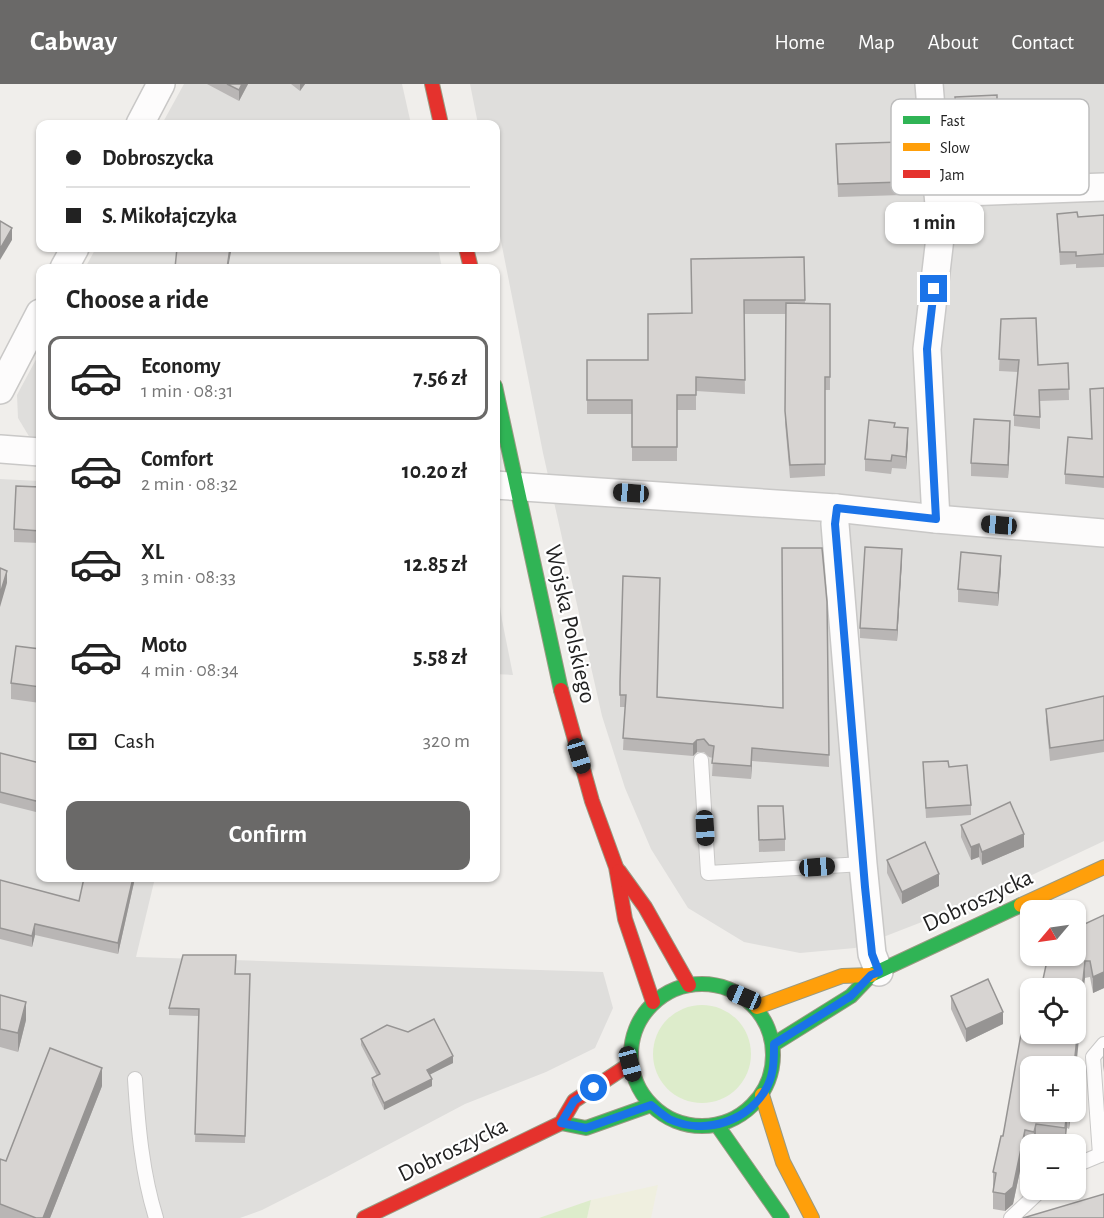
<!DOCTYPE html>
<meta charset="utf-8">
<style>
:root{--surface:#fff;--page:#f6f6f6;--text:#222;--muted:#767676;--line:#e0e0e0;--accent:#6a6968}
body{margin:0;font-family:"Alegreya Sans",sans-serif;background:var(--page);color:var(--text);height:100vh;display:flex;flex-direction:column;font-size:22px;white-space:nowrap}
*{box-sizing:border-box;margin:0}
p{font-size:20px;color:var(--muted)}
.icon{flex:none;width:33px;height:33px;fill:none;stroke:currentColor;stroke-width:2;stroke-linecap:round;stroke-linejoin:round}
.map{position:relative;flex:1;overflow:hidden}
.details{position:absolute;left:36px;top:180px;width:464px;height:618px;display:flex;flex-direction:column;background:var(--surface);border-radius:12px;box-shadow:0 2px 4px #0004}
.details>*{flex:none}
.top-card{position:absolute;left:36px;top:36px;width:464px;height:132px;border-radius:12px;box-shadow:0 2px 4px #0004;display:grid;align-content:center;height:132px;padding:0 30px;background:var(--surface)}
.needle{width:39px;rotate:241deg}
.tools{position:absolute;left:1020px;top:816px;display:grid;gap:12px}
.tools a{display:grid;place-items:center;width:66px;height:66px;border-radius:12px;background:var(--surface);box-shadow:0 2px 4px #0004;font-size:30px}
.end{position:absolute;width:27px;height:27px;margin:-14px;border:8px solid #1a73e8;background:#fff;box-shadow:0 0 0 3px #fff}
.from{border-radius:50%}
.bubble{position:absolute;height:42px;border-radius:12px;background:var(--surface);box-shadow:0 2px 4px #0004;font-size:20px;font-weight:700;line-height:42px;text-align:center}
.car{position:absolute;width:18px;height:36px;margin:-18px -9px;border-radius:8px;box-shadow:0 0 4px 2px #0007;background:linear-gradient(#222 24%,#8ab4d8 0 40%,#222 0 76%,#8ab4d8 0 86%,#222 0)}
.top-card b{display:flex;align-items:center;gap:21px;height:57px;font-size:22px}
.top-card b+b{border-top:2px solid var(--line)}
.top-card i{width:15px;height:15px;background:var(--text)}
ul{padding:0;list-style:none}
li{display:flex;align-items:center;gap:18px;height:84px;margin:0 12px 9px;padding:0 18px;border:3px solid transparent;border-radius:12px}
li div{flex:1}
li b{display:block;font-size:22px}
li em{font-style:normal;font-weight:700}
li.selected{border-color:var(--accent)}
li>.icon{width:54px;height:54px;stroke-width:1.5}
h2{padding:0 30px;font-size:27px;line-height:72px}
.pay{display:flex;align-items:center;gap:15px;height:66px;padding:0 30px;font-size:22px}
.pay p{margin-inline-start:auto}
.cta{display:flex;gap:12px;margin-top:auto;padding:12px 30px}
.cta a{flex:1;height:69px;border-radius:12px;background:var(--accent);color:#fff;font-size:24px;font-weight:700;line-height:69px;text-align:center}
header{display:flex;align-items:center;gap:36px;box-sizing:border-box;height:84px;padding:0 30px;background:var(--accent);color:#fff}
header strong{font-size:28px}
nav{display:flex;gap:33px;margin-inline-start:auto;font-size:21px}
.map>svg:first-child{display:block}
.residential{fill:#dfdedc}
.farmland{fill:#efefdf}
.grass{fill:#ddeccb}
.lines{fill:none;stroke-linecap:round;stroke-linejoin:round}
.lane-casing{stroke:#c9c8c7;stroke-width:16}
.street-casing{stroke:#c9c8c7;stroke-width:30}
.fast-casing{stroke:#999a82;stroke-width:16}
.slow-casing{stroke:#999a82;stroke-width:16}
.jam-casing{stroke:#999a82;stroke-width:16}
.lane{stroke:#fdfcfc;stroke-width:14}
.street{stroke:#fdfcfc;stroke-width:27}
.fast{stroke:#30b455;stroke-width:14}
.slow{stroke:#ff9f0a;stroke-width:14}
.jam{stroke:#e5322d;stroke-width:14}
.wall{fill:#b9b6b5}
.shaded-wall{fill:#969493}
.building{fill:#d7d4d2;stroke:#969493;stroke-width:1.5;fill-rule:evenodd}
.route{stroke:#1a73e8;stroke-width:8}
.labels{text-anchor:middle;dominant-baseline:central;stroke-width:4.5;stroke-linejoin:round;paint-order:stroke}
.street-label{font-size:24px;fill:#222;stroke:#fff}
.key{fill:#fff;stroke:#bdbdbd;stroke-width:1.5}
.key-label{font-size:16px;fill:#222}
</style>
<header>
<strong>Cabway</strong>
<nav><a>Home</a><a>Map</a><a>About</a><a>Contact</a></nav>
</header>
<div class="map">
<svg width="1104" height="1134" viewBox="0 0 1104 1134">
<rect width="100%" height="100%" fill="#f0eeeb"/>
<g class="residential">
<path d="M 184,0 L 402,0 L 411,40 L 162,40 Z"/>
<path d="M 470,0 L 1104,0 L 1104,757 L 981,815 L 855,864 L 800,869 L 744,858 L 688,824 L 651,765 L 625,704 L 602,632 L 543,369 L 495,127 L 495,40 L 478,40 Z"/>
<path d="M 96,164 L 438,164 L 442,184 L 85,184 Z"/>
<path d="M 40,268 L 40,354 L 30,354 L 18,334 L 17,311 Z"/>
<path d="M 0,395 L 40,397 L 40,794 L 155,794 L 136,873 L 603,888 L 613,924 L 595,964 L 546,988 L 465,1020 L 327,1093 L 262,1126 L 240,1134 L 0,1134 Z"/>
<path d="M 495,488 L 502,536 L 513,591 L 495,590 Z"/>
</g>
<path class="farmland" d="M 658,1101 L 651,1134 L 587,1134 L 591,1116 Z"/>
<g class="grass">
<circle cx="702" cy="970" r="49"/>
<path d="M 591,1116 L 587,1134 L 539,1134 Z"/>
</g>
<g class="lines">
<g class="lane-casing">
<g id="lane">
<path d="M 701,676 L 708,789 L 863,780"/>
<path d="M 1104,960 L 1093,973 L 1100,1071 L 1104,1070"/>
<path d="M 135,995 C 138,1042 142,1089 156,1134"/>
<path d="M 1076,1081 L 1100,1071"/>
<path d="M 1011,1134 L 1041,1106"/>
</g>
</g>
<g class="street-casing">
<g id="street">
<path d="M 929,0 L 938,109"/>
<path d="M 140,40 L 161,0"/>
<path d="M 64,184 L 75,164"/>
<path d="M 0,306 L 40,229"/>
<path d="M 0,365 L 40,368"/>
<path d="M 495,401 L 836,424 L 936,435 L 1104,449"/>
<path d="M 836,424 L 835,440 L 863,780 L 872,870 L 879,888"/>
<path d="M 936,435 L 927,265 L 941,145 L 938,109 L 1104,103"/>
</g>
</g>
<g class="fast-casing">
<g id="fast">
<path d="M 495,302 L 561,606"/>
<circle cx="702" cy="971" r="71"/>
<path d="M 774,960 L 851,912 L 871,891 L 1021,821"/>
<path d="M 561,1039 L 586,1044 L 651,1021"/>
<path d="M 717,1041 L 782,1134"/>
</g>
</g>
<g class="slow-casing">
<g id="slow">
<path d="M 1021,821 L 1104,783"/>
<path d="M 757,923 L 842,892 L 871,891"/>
<path d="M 762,1011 L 783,1078 L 812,1134"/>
</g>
</g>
<g class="jam-casing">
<g id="jam">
<path d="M 432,0 L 441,40"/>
<path d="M 466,164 L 471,184"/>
<path d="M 561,606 L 592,717 L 616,783 L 625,835 L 653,918"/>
<path d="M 619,787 L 645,823 L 689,901"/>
<path d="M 364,1134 L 561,1039 L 574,1017 L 630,980"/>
</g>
</g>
<use href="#lane" class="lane"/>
<use href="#street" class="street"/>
<use href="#fast" class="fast"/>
<use href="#slow" class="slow"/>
<use href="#jam" class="jam"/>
</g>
<g class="wall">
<path d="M 207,0 L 248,0 L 239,17 Z"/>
<path d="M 291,0 L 305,0 L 300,7 Z"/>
<path d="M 955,13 L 997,21 L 1013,54 L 1013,67 L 958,70 Z"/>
<path d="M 836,60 L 902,98 L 902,111 L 838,113 Z"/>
<path d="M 1057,130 L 1078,133 L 1104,131 L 1104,183 L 1076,184 L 1076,180 L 1060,181 Z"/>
<path d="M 804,173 L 805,219 L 830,220 L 830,306 L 825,306 L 825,392 L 790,394 L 785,339 L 786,230 L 744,230 L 745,310 L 696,307 L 696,326 L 677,326 L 677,377 L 632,377 L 632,330 L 587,330 L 587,276 L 648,276 L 692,229 Z"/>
<path d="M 1001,235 L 1038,281 L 1068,279 L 1069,316 L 1040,317 L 1040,345 L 1014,342 L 1014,331 L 1018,288 L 999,287 Z"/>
<path d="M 1104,304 L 1104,404 L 1065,400 L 1065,390 L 1091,355 Z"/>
<path d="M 895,343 L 908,357 L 906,385 L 892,384 L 891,390 L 865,387 L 865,375 Z"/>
<path d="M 1010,350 L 1008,394 L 971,392 L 971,379 Z"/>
<path d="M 40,403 L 40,459 L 14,458 L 14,445 Z"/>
<path d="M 902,476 L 897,557 L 860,554 L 860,544 Z"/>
<path d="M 1001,485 L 998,522 L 958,518 L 958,505 Z"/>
<path d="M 827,518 L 829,683 L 752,677 L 751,695 L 712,692 L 713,674 L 709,673 L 704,668 L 697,668 L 693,672 L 623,666 L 625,623 L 620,623 L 620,598 L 657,613 L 783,624 Z"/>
<path d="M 40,565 L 40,619 L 11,615 L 11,599 Z"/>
<path d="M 1104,612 L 1104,668 L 1050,677 L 1046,637 L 1046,625 Z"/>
<path d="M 0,669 L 40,679 L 40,729 L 0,719 Z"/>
<path d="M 923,678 L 949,683 L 971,721 L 971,731 L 926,734 Z"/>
<path d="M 758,722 L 785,755 L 785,767 L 759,768 Z"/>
<path d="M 961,741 L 1024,763 L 982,781 L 979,773 L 971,776 L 961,753 Z"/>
<path d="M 887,776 L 939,802 L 902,820 L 887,789 Z"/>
<path d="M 84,794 L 135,794 L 118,870 L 35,851 L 32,863 L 0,855 L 0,796 L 79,817 Z"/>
<path d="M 1104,831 L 1104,904 L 1093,909 L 1090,893 L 1085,894 L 1030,1028 L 1071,1028 L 1069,1045 L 1067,1044 L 1065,1060 L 1036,1057 L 1035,1060 L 1030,1060 L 1030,1064 L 1025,1063 L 1013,1120 L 1005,1127 L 993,1125 L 993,1088 L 1042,900 Z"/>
<path d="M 236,890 L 250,890 L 245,1059 L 195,1058 L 199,932 L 169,931 L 169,924 Z"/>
<path d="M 0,911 L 26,936 L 18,968 L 0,963 Z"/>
<path d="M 951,912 L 1003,940 L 966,958 L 951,925 Z"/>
<path d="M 361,955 L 453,979 L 429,991 L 432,1002 L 384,1026 L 372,1001 L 372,994 L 377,992 L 361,961 Z"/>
<path d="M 1103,964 L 1104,964 L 1104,988 L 1103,982 Z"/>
<path d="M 102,1002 L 50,1134 L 0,1134 L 0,1075 L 6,1077 Z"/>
</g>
<g class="shaded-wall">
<path d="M 242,0 L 248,0 L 239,17 L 239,6 Z"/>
<path d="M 300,0 L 305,0 L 300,7 Z"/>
<path d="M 12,144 L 12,156 L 0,176 L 0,165 Z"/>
<path d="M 230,164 L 231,164 L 231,168 L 228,184 L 227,184 Z"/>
<path d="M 1010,337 L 1010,350 L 1008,394 L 1008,381 Z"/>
<path d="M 908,344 L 908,357 L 906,385 L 906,373 Z"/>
<path d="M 902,465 L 902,476 L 897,557 L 897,546 Z"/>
<path d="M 1001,472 L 1001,485 L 998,522 L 998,509 Z"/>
<path d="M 7,487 L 7,499 L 0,523 L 0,510 Z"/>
<path d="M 697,656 L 697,668 L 693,672 L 693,660 Z"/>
<path d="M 752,664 L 752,677 L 751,695 L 751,682 Z"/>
<path d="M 1024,750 L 1024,763 L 982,781 L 982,768 Z"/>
<path d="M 979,760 L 979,773 L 971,776 L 971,763 Z"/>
<path d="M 939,790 L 939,802 L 902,820 L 902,808 Z"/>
<path d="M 133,794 L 135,794 L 118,870 L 118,859 Z"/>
<path d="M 35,840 L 35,851 L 32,863 L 32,852 Z"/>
<path d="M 1085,877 L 1085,894 L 1076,985 L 1076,982 L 1074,982 Z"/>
<path d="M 1104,888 L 1104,904 L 1093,909 L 1093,893 Z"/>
<path d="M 26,918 L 26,936 L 18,968 L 18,949 Z"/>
<path d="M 1003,928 L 1003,940 L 966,958 L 966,945 Z"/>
<path d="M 453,972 L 453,979 L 427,992 L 427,986 Z"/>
<path d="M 102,984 L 102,1002 L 50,1134 L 43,1134 Z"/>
<path d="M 432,995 L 432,1002 L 384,1026 L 384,1019 Z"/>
<path d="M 1067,1028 L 1067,1044 L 1065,1060 L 1065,1044 Z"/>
<path d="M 1069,1028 L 1071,1028 L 1069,1045 Z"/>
<path d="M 1036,1040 L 1036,1057 L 1035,1060 L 1034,1060 L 1034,1048 Z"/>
<path d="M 1025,1046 L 1025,1063 L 1013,1120 L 1005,1127 L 1005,1110 Z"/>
</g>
<g class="building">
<path d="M 227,0 L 242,0 L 239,6 Z"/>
<path d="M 997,11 L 997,21 L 1011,20 L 1013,54 L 958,57 L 955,13 Z"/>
<path d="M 901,58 L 902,98 L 838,100 L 836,60 Z"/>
<path d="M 1077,128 L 1078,133 L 1104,131 L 1104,170 L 1076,172 L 1076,168 L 1060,168 L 1057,130 Z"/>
<path d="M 0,137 L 12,144 L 0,165 Z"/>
<path d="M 177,164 L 230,164 L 227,184 L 175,184 Z"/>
<path d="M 804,173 L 805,216 L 744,216 L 745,296 L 696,293 L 696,311 L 677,311 L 677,363 L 632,363 L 632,316 L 587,316 L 587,276 L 648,276 L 648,230 L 692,229 L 691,175 Z"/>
<path d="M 786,219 L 830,220 L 830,293 L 825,293 L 825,380 L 790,381 L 785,327 Z"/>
<path d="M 1036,234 L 1038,281 L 1068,279 L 1069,305 L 1039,306 L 1040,333 L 1014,331 L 1019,276 L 999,275 L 1001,235 Z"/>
<path d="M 1104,304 L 1104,393 L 1065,390 L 1068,353 L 1092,355 L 1090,305 Z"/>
<path d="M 974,335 L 1010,337 L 1008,381 L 971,379 Z"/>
<path d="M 869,336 L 895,339 L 894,343 L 908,344 L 906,373 L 892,371 L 891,377 L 865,375 Z"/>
<path d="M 16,402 L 40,403 L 40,447 L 14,445 Z"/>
<path d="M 865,463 L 902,465 L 897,546 L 860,544 Z"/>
<path d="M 782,464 L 822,464 L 827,518 L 829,671 L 752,664 L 751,682 L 712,679 L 714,662 L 709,661 L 704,655 L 697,656 L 693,660 L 623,654 L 626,611 L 620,611 L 620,598 L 623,492 L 660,494 L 657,613 L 783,624 Z"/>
<path d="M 961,468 L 1001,472 L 998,509 L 958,505 Z"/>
<path d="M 0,484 L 7,487 L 0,510 Z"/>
<path d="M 16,562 L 40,565 L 40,603 L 11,599 Z"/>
<path d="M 1104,612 L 1104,656 L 1050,664 L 1046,625 Z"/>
<path d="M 0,669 L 40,679 L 40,718 L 0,708 Z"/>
<path d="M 948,677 L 949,683 L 967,681 L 971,721 L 926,724 L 923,678 Z"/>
<path d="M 1010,718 L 1024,750 L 982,768 L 979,760 L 971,763 L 961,741 Z"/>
<path d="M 758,722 L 783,722 L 785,755 L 759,756 Z"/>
<path d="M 925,758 L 939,790 L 902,808 L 887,776 Z"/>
<path d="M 84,794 L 133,794 L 118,859 L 35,840 L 32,852 L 0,844 L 0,796 L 79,817 Z"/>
<path d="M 1104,831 L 1104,888 L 1093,893 L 1090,877 L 1085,877 L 1074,982 L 1030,982 L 1030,1028 L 1069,1028 L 1067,1028 L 1065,1044 L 1036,1040 L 1034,1048 L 1025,1046 L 1013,1103 L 1005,1110 L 993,1108 L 996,1089 L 993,1088 L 1001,1052 L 1003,1052 L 1030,899 L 1042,900 L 1048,872 L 1076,872 L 1076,844 ZM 1030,904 L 1076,904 L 1076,950 L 1030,950 Z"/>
<path d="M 183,871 L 236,871 L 235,890 L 250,890 L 245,1052 L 195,1050 L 199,925 L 169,924 Z"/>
<path d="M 988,895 L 1003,928 L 966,945 L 951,912 Z"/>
<path d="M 0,911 L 26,918 L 18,949 L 0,945 Z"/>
<path d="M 434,935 L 453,972 L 427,986 L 432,995 L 384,1019 L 372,994 L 380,990 L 361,955 L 387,941 L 408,948 Z"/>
<path d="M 50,964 L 102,984 L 43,1134 L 36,1134 L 0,1120 L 0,1075 L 6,1077 Z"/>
<path d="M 1104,1110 L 1104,1134 L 1023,1134 Z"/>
</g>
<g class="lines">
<path class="route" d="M 594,1004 L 574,1017 L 561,1039 L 586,1044 L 651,1021 C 657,1026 663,1031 669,1035 C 705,1052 751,1037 768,1001 C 774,988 774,974 774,960 L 851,912 L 871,891 L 879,888 L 872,870 L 865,803 L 835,440 L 837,424 L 936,435 L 927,265 L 934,205"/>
</g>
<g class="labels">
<g class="street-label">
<text transform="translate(570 540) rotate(77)">Wojska Polskiego</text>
<text transform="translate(978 817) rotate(-25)">Dobroszycka</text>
<text transform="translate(453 1066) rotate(-26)">Dobroszycka</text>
</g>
</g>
<rect x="891" y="15" width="198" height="96" rx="9" class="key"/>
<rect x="903" y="32" width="27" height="8" fill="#30b455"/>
<rect x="903" y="59" width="27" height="8" fill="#ff9f0a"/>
<rect x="903" y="86" width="27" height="8" fill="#e5322d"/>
<g class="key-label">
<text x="940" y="42">Fast</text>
<text x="940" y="69">Slow</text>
<text x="940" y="96">Jam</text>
</g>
</svg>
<div class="tools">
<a><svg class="needle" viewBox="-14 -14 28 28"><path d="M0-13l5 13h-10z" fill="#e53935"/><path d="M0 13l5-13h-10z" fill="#767676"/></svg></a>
<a><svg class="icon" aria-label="locate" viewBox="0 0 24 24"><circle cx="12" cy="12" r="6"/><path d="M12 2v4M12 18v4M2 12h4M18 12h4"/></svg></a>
<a>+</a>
<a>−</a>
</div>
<i class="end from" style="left:594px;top:1004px"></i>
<i class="end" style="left:934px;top:205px"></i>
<div class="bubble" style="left:885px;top:118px;width:99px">1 min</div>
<i class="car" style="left:631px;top:409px;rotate:274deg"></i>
<i class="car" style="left:999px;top:441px;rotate:275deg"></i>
<i class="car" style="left:579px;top:672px;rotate:163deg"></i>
<i class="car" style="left:705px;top:744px;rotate:177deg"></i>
<i class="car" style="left:817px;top:783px;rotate:86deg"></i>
<i class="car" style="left:744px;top:913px;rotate:293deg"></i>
<i class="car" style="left:630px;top:980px;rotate:165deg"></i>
<div class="top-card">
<b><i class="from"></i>Dobroszycka</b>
<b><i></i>S. Mikołajczyka</b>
</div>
<section class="details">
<h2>Choose a ride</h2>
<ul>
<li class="selected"><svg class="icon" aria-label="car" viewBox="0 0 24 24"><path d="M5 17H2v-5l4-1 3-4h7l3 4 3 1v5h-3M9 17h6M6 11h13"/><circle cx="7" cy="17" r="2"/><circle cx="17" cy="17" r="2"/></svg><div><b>Economy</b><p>1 min · 08:31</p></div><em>7.56 zł</em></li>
<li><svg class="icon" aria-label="car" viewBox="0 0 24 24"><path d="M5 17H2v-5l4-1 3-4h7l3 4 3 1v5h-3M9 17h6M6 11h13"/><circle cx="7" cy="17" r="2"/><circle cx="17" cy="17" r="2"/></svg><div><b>Comfort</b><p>2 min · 08:32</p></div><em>10.20 zł</em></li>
<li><svg class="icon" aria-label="car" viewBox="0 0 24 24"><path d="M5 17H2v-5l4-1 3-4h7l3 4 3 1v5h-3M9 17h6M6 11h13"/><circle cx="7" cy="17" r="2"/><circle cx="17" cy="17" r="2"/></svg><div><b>XL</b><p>3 min · 08:33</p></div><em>12.85 zł</em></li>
<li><svg class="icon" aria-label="car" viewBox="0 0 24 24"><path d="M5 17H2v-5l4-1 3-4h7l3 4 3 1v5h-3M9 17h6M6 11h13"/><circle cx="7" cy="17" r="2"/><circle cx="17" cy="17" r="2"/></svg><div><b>Moto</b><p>4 min · 08:34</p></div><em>5.58 zł</em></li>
</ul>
<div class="pay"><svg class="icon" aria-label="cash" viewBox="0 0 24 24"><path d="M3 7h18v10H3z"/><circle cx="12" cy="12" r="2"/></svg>Cash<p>320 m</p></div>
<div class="cta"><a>Confirm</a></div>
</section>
</div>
